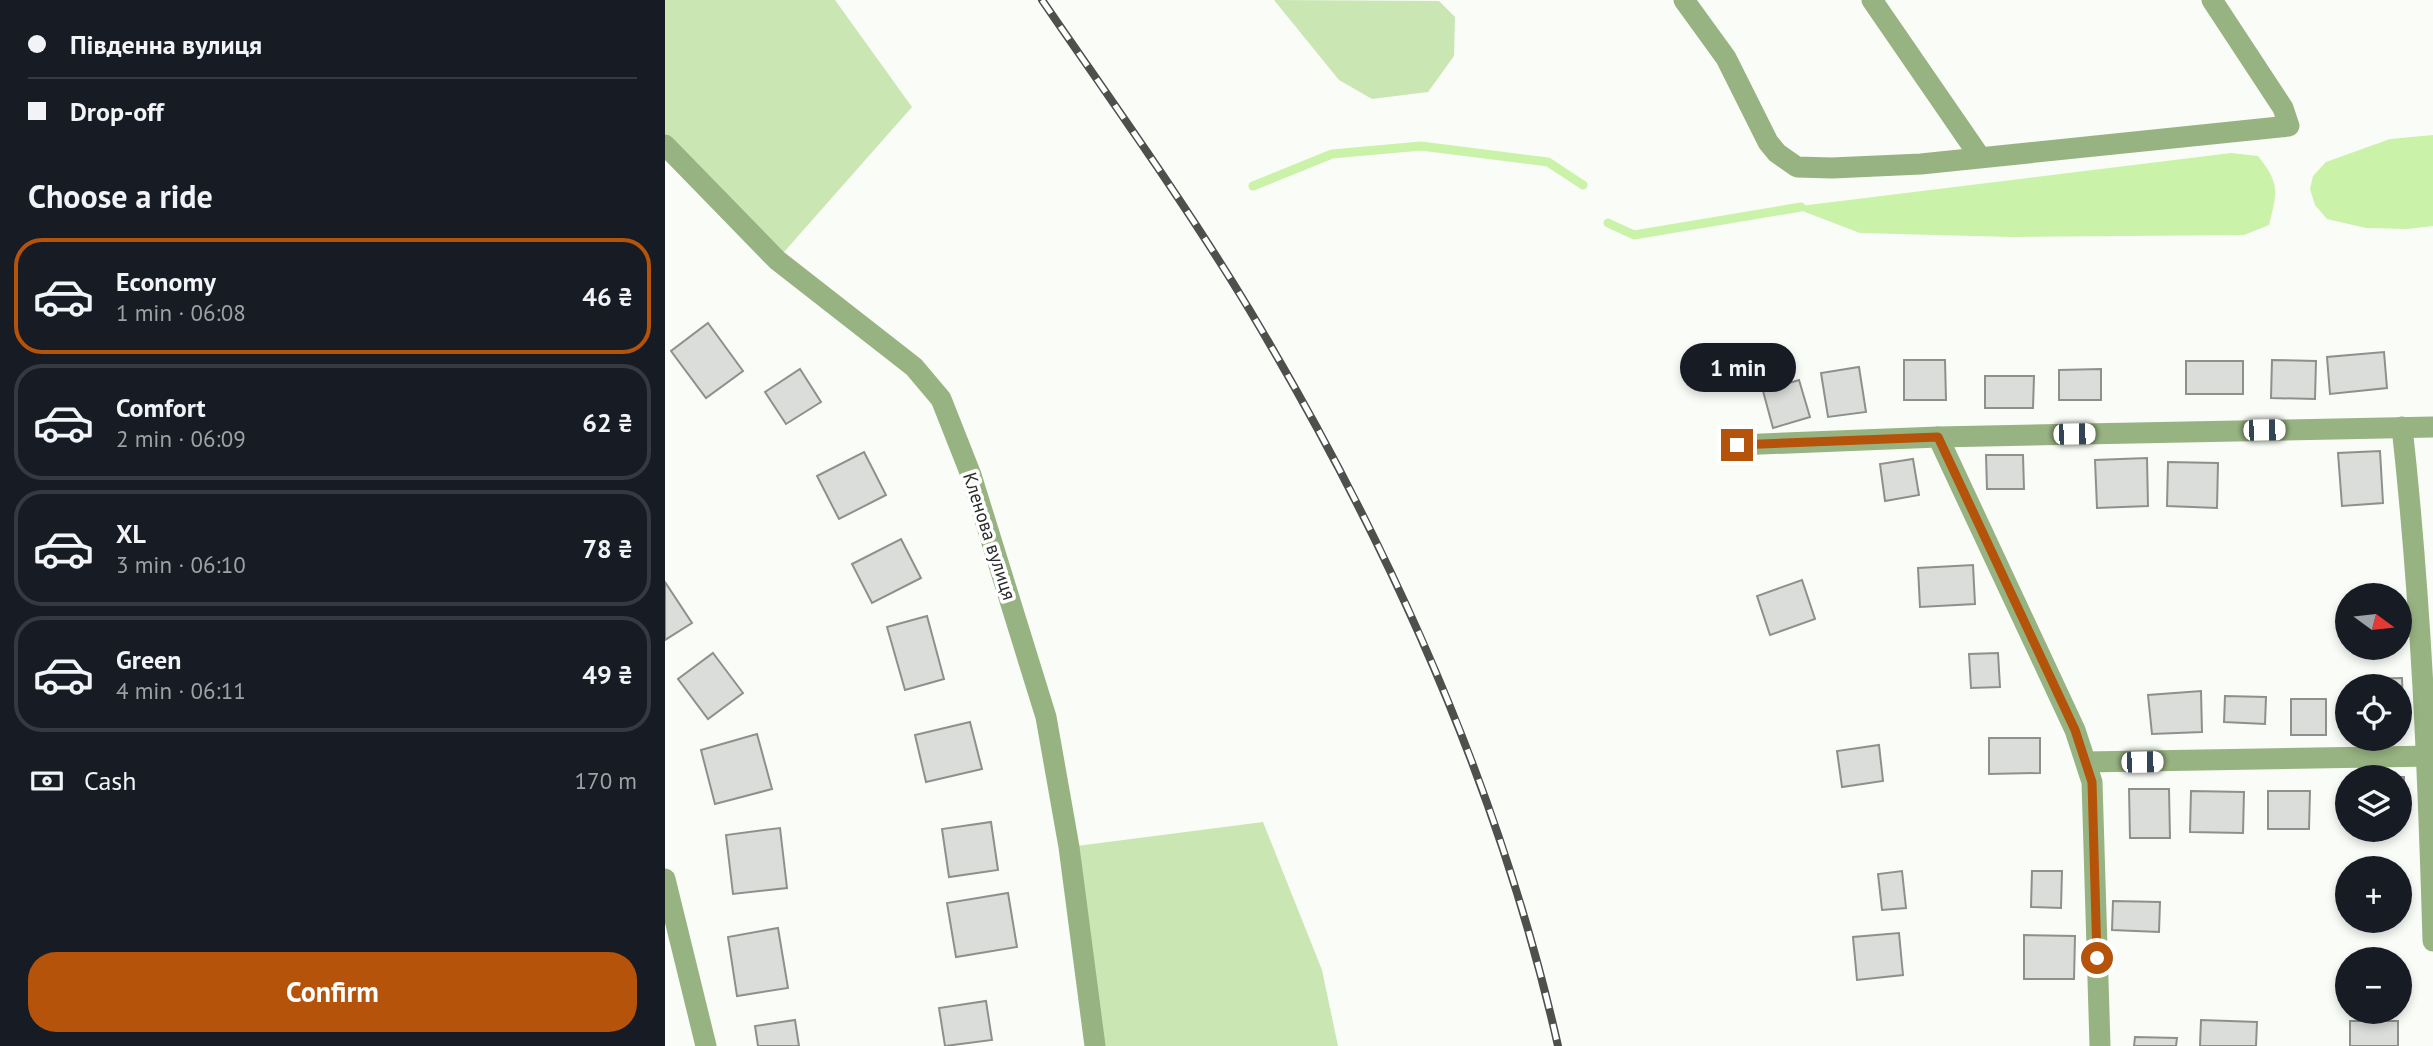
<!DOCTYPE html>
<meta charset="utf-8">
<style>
:root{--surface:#171b24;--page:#242831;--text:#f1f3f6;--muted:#9ea1a6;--line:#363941;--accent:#b45309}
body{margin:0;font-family:"PT Sans",sans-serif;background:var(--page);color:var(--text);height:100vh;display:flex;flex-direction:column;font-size:26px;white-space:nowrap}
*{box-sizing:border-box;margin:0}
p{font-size:23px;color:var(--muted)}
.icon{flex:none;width:38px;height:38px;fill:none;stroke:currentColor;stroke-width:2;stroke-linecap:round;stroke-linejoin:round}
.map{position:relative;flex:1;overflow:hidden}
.drawer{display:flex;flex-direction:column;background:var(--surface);width:665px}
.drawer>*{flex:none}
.banner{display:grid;align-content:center;height:154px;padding:0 28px;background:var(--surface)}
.needle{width:46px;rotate:105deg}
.buttons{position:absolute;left:1670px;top:583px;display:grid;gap:14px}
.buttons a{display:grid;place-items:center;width:77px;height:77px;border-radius:50%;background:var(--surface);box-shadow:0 4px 10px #0003;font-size:35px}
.end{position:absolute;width:32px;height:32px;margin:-16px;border:9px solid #b45309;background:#fff;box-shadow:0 0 0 4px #fff}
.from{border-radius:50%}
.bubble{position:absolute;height:49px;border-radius:24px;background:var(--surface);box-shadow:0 4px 10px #0003;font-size:23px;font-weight:700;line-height:49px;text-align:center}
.car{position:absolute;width:21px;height:42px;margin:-21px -10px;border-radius:9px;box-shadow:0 0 5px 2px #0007;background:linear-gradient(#fff 24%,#345 0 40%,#fff 0 76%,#345 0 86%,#fff 0)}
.banner b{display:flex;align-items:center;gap:24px;height:66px;font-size:26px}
.banner b+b{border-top:2px solid var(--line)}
.banner i{width:18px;height:18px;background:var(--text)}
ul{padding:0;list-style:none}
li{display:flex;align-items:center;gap:21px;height:116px;margin:0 14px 10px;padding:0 14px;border:4px solid var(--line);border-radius:28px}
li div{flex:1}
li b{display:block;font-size:26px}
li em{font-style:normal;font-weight:700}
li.current{border-color:var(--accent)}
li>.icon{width:63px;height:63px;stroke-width:1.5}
h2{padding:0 28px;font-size:32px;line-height:84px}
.pay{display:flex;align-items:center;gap:18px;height:77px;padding:0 28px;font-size:26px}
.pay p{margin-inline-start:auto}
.primary-button{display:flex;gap:14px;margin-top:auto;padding:14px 28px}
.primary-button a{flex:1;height:80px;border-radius:28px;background:var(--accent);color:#fff;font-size:28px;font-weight:700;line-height:80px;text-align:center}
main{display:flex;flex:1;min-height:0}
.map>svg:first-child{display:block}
.green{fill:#cae7b3}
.water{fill:#caf2a8}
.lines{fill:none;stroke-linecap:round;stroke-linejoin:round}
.stream{stroke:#caf2a8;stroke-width:9}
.building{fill:#dbddda;stroke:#8e908c;stroke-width:2}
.minor{stroke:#98b382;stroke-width:21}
.rail-casing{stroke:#4f504e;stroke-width:8}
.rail{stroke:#fff;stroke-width:5;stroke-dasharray:16;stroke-linecap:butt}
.route{stroke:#b45309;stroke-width:9}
.labels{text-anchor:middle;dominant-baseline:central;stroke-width:7;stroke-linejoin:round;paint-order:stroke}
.street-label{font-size:19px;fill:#2b2c2a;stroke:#fff}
</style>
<main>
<section class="drawer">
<div class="banner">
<b><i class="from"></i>Південна вулиця</b>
<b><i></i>Drop-off</b>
</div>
<h2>Choose a ride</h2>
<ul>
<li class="current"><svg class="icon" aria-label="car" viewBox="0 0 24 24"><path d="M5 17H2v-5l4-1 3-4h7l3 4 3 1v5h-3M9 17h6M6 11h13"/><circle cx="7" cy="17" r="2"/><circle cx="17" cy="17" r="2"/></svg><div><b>Economy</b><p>1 min · 06:08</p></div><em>46 ₴</em></li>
<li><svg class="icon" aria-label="car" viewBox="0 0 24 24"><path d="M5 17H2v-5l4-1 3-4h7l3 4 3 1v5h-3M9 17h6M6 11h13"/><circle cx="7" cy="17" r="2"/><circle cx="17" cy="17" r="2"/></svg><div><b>Comfort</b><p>2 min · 06:09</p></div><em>62 ₴</em></li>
<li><svg class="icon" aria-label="car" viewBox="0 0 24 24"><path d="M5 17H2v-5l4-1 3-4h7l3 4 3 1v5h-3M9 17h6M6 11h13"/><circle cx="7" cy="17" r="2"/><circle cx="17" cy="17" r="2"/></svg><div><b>XL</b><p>3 min · 06:10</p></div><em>78 ₴</em></li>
<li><svg class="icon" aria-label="car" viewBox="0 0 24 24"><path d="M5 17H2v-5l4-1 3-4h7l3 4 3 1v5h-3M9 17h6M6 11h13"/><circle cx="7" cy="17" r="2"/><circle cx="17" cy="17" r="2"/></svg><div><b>Green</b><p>4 min · 06:11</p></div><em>49 ₴</em></li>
</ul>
<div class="pay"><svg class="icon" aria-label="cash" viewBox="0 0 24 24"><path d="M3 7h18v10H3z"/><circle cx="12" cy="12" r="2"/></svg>Cash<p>170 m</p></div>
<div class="primary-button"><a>Confirm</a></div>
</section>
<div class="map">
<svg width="1768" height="1046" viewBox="0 0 1768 1046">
<rect width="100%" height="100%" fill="#fafcf8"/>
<g class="green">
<path d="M 0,0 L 170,0 L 247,107 L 112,260 L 0,145 Z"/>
<path d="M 609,0 L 774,1 L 790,17 L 789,56 L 763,92 L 707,99 L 674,80 Z"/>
<path d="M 598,822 L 657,970 L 673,1046 L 430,1046 L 404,847 Z"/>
</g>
<g class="water">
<path d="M 1768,135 L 1768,226 L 1742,229 L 1701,228 L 1662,219 L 1650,205 L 1645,189 L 1648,176 L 1661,162 L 1725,139 Z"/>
<path d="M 1566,153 L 1593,156 C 1616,185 1612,192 1604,225 L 1579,235 L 1347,237 L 1195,233 L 1127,207 Z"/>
</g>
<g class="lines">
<g class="stream">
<path d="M 588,186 L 667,154 L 756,146 L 883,162 L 918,185"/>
<path d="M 943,223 L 969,235 L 1136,207"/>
</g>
</g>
<g class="building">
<path d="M 43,323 L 78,371 L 41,398 L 6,351 Z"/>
<path d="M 1719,352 L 1722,388 L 1665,394 L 1662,357 Z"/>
<path d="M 1239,360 L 1280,360 L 1281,400 L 1239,400 Z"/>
<path d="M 1607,360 L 1651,361 L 1650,399 L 1606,398 Z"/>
<rect x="1521" y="361" width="57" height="33"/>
<path d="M 1194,367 L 1201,412 L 1163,417 L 1156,373 Z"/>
<path d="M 135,369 L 156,402 L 121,424 L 100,392 Z"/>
<path d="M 1436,369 L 1436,400 L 1394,400 L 1394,370 Z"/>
<path d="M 1320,376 L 1369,376 L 1368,408 L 1320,408 Z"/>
<path d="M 1134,380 L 1145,417 L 1108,428 L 1098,391 Z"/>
<path d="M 1715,451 L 1718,503 L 1677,506 L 1673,453 Z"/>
<path d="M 199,452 L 221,495 L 174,519 L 152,476 Z"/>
<path d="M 1321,455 L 1358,455 L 1359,489 L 1322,489 Z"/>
<path d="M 1482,458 L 1483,506 L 1432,508 L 1430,460 Z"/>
<path d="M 1248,459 L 1254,495 L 1220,501 L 1215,464 Z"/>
<path d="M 1503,462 L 1553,463 L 1552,508 L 1502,506 Z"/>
<path d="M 236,539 L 256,578 L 207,603 L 187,564 Z"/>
<path d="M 1308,565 L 1310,604 L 1255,607 L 1253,568 Z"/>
<path d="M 1137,580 L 1150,619 L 1105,635 L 1092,596 Z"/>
<path d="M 0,582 L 27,623 L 0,640 Z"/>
<path d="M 262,616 L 279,679 L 240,690 L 222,627 Z"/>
<path d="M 48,653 L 78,693 L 43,719 L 13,679 Z"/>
<path d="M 1333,653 L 1335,687 L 1306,688 L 1304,654 Z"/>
<path d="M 1737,678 L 1739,734 L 1734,734 L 1734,686 L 1693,686 L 1693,679 Z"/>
<path d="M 1536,691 L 1537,732 L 1487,734 L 1483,695 Z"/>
<path d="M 1560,696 L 1601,697 L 1600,724 L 1559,722 Z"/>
<rect x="1626" y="699" width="35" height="36"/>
<path d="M 305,722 L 317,769 L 261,782 L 250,735 Z"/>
<path d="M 92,734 L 107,789 L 50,804 L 36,750 Z"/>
<path d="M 1324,738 L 1375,738 L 1375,773 L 1324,774 Z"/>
<path d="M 1214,745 L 1218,781 L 1177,787 L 1172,751 Z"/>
<rect x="1734" y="777" width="5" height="30"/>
<path d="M 1464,789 L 1504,789 L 1505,838 L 1465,838 Z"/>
<path d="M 1526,791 L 1579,792 L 1578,833 L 1525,832 Z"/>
<path d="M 1603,791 L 1645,791 L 1644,829 L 1603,829 Z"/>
<path d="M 326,822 L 333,870 L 284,877 L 277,829 Z"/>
<path d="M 115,828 L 122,888 L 68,894 L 61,835 Z"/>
<path d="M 1237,871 L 1241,908 L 1217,910 L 1213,874 Z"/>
<path d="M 1367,871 L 1397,871 L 1396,908 L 1366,907 Z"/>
<path d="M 343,893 L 352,947 L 291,957 L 282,903 Z"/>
<path d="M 1448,901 L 1495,902 L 1494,932 L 1447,930 Z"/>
<path d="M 113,928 L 123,988 L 72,996 L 63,937 Z"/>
<path d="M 1234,933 L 1238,975 L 1192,980 L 1188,937 Z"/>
<path d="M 1359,935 L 1410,936 L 1409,979 L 1359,979 Z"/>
<path d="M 321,1001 L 327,1040 L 280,1046 L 274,1008 Z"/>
<path d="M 130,1020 L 134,1046 L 93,1046 L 90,1026 Z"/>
<path d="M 1536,1020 L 1592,1022 L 1591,1046 L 1535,1046 Z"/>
<rect x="1685" y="1021" width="48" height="25"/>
<path d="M 1470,1037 L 1512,1038 L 1511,1046 L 1469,1046 Z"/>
</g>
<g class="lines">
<g class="minor">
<path d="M 1019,0 L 1061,58 L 1103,142 L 1112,153 L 1132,167 L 1167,168 L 1256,164 L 1624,126 L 1618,108 L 1547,0"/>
<path d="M 1207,0 L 1315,157"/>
<path d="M 0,145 L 112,260 L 249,367 L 276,399 L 306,475 L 381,717 L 404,847 L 430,1046"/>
<path d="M 1737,427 C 1756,598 1763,769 1768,941"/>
<path d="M 1273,437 L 1410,730 L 1427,782 L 1435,1046"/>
<path d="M 1072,445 L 1273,437 L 1768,427"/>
<path d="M 1421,762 L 1768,756"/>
<path d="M 0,879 L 41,1046"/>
</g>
<g class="rail-casing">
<path id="rail" d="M 377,0 C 447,102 520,203 584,309 C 722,539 834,784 893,1046"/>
</g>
<use href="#rail" class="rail"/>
</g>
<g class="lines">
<path class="route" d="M 1072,445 L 1273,437 L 1410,730 L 1427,782 L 1432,958"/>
</g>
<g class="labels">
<g class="street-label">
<text transform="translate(325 536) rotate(72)">Кленова вулиця</text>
</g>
</g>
</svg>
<div class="buttons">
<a><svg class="needle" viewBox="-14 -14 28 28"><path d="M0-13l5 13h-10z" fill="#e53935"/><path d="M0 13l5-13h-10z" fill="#9ea1a6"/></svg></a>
<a><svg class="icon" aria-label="locate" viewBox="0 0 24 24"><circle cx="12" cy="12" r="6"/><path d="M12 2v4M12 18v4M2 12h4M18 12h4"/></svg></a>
<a><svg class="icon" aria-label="layers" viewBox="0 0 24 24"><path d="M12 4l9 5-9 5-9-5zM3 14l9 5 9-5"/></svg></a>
<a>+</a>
<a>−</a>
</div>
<i class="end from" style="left:1432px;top:958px"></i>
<i class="end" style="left:1072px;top:445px"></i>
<div class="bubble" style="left:1015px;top:343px;width:116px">1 min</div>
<i class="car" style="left:1599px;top:430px;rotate:89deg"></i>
<i class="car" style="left:1409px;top:434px;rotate:89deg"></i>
<i class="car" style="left:1477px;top:762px;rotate:89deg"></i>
</div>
</main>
